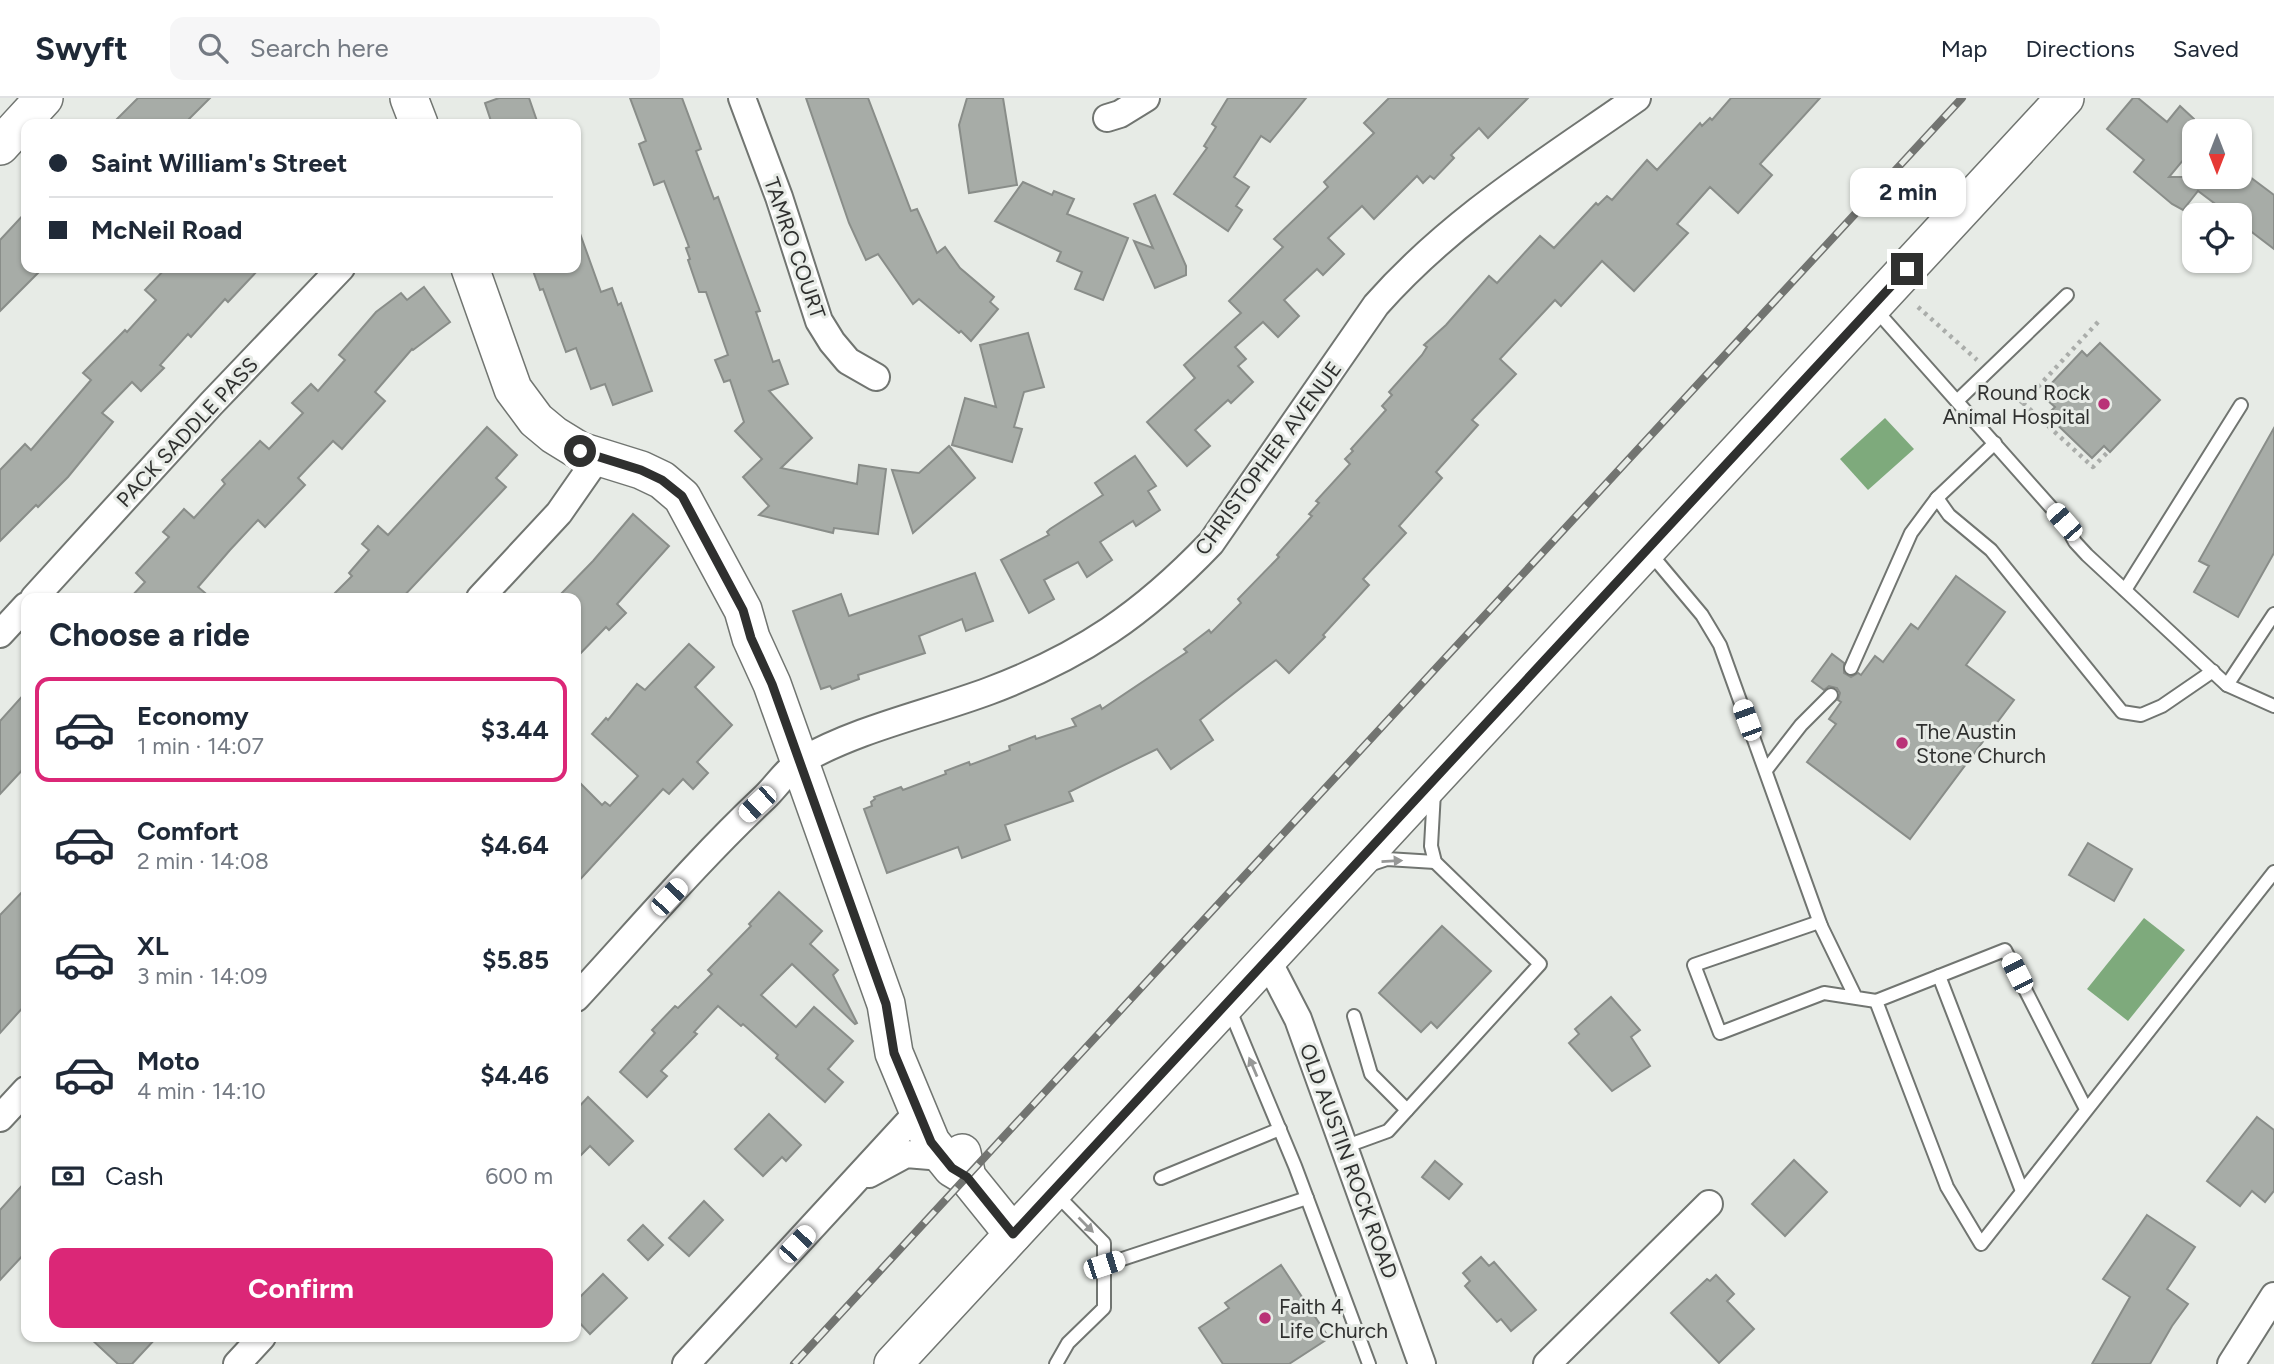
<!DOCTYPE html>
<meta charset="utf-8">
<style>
:root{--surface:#fff;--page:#f6f6f7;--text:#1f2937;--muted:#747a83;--line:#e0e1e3;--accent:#db2777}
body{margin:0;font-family:Figtree,sans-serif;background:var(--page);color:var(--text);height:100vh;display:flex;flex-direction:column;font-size:26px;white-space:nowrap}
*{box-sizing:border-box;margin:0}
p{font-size:23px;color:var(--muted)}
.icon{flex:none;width:38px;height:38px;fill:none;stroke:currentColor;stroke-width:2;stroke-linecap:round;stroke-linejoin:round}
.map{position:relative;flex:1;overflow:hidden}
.sheet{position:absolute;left:21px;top:495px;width:560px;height:749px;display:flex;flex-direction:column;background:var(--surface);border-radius:14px;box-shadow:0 2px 5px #0004}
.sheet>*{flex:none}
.guide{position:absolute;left:21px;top:21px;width:560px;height:154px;border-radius:14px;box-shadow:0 2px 5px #0004;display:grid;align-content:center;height:154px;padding:0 28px;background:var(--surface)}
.needle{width:46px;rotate:180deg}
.buttons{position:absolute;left:2182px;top:21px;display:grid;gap:14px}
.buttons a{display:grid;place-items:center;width:70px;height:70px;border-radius:14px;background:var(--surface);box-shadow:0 2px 5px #0004;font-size:35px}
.end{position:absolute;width:32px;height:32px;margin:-16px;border:9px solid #2f302f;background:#fff;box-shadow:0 0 0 4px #fff}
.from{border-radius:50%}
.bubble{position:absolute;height:49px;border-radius:14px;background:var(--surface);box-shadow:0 2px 5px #0004;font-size:23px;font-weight:700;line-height:49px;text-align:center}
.car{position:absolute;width:21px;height:42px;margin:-21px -10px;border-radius:9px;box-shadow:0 0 5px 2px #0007;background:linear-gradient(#fff 24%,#345 0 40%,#fff 0 76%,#345 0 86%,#fff 0)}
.guide b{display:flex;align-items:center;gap:24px;height:66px;font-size:26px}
.guide b+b{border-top:2px solid var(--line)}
.guide i{width:18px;height:18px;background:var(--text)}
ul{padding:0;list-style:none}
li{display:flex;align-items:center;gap:21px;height:105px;margin:0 14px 10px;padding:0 14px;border:4px solid transparent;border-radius:14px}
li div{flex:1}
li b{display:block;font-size:26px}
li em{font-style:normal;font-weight:700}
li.active{border-color:var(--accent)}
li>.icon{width:63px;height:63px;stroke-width:1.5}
h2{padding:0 28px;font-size:32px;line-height:84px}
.pay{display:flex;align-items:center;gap:18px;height:77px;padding:0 28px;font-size:26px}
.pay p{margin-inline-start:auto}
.primary-button{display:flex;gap:14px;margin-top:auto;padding:14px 28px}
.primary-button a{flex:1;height:80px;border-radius:14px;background:var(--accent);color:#fff;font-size:28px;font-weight:700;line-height:80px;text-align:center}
header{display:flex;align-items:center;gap:42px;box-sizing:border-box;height:98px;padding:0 35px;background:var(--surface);border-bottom:2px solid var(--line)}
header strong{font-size:33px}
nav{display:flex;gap:38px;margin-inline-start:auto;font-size:24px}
.search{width:490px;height:63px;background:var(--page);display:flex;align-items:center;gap:18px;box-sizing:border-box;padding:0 24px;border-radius:14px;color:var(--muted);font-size:26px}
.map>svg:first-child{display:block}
.water{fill:#7eaa7c}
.building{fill:#a7aca7;stroke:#898d89;stroke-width:2}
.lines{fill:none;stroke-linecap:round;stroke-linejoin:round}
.lane-casing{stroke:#717571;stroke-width:16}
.street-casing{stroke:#717571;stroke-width:30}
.secondary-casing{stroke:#717571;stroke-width:40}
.path{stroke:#aaadaa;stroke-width:4.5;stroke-dasharray:3.5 5;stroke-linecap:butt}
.lane{stroke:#fff;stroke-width:12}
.street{stroke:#fff;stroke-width:26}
.secondary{stroke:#fff;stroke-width:37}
.rail-casing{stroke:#727471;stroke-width:8}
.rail{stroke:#e7ebe6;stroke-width:5;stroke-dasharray:16;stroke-linecap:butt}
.oneway{fill:#979897}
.route{stroke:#2f302f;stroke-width:9}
.poi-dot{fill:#b93377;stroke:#e7ebe6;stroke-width:2.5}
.labels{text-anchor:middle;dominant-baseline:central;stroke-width:6;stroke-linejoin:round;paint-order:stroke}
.street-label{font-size:21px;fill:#2f302f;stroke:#e7ebe6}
.poi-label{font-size:21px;fill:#2f302f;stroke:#e7ebe6;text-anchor:start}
</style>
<header>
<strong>Swyft</strong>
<div class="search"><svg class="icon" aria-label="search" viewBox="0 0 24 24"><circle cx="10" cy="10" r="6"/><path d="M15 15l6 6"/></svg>Search here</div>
<nav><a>Map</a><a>Directions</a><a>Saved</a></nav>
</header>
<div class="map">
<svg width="2274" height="1266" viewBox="0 0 2274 1266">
<rect width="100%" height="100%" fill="#e7ebe6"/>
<g class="water">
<path d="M 1885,320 L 1914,351 L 1868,392 L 1840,361 Z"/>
<path d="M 2144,820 L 2185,852 L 2128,923 L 2087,891 Z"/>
</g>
<g class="building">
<path d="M 138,0 L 210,0 L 184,26 L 112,26 Z"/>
<path d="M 499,0 L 529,0 L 538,26 L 492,26 L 485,5 Z"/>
<path d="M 630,0 L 682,0 L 701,51 L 696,53 L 714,101 L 718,99 L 760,213 L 756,214 L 773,264 L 779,262 L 788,286 L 769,293 L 812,340 L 781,370 L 857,386 L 859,367 L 886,371 L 878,436 L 834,430 L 833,435 L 759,417 L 769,408 L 743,379 L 762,361 L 735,333 L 744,324 L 730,282 L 724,284 L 715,262 L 728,257 L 706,194 L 699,194 L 688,162 L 690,161 L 686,150 L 689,149 L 664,83 L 654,87 L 639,46 L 646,43 Z"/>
<path d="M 806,0 L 868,0 L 911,113 L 917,111 L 937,155 L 945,149 L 960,170 L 994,199 L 990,204 L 998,211 L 971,243 L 961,233 L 959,235 L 919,201 L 913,206 L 878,156 L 866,162 L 849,125 Z"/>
<path d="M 967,0 L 1003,0 L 1017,87 L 969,95 L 959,27 Z"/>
<path d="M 1228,0 L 1306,0 L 1270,44 L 1261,38 L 1234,79 L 1249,89 L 1236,108 L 1242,112 L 1228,133 L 1174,96 L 1207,50 L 1204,48 L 1216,29 L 1212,26 Z"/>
<path d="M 1389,0 L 1528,0 L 1488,40 L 1479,30 L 1451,57 L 1454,60 L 1434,81 L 1430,78 L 1423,85 L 1417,78 L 1374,121 L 1362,108 L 1328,140 L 1344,156 L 1323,177 L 1317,171 L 1284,202 L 1299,218 L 1278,239 L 1263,224 L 1235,249 L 1246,261 L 1238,268 L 1253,284 L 1231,305 L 1228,302 L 1195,332 L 1210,348 L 1187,368 L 1147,324 L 1195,280 L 1184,267 L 1241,215 L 1229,203 L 1283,149 L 1274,141 L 1328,89 L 1324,84 L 1374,35 L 1364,25 Z"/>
<path d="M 1731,0 L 1820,0 L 1760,66 L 1772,77 L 1738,115 L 1710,89 L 1677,126 L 1688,135 L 1634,193 L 1602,163 L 1561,208 L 1555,202 L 1500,261 L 1516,276 L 1472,322 L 1478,327 L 1436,374 L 1442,380 L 1399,428 L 1406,435 L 1363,481 L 1369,487 L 1323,537 L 1325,539 L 1289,575 L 1276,562 L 1200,622 L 1213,642 L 1171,671 L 1157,651 L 1069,694 L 1073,703 L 1005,727 L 1010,742 L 962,760 L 958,749 L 887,775 L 864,711 L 872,708 L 871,704 L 875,701 L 874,699 L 901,689 L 903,692 L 946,676 L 945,673 L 969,664 L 970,667 L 1010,652 L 1009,648 L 1035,638 L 1036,641 L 1076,628 L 1072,621 L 1100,607 L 1102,611 L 1187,554 L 1184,551 L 1209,532 L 1211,535 L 1241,505 L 1238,501 L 1279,459 L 1277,457 L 1312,418 L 1309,416 L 1319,405 L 1316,403 L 1350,366 L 1345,361 L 1353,353 L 1351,351 L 1386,312 L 1382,308 L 1392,297 L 1389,294 L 1422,257 L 1427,249 L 1424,247 L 1446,227 L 1489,178 L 1497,185 L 1540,138 L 1554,150 L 1596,105 L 1598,107 L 1607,98 L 1612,102 L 1647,62 L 1657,72 L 1700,25 L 1702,28 L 1710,20 L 1712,22 Z"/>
<path d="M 2133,0 L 2138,0 L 2167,24 L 2180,8 L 2194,21 L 2194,49 L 2169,79 L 2250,79 L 2274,97 L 2274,151 L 2240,125 L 2240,117 L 2230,117 L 2198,93 L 2183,112 L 2172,106 L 2134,74 L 2144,62 L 2107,31 Z"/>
<path d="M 1023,84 L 1052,97 L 1054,93 L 1074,101 L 1067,116 L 1128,140 L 1103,202 L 1075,191 L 1082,174 L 1057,163 L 1061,154 L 995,123 Z"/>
<path d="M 1155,97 L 1186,168 L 1186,177 L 1155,190 L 1134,143 L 1153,150 L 1134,106 Z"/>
<path d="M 26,114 L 26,170 L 43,170 L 0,213 L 0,142 Z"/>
<path d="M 578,130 L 601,194 L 612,190 L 618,207 L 621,205 L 652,293 L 613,307 L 605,286 L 591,291 L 576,250 L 566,254 L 543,191 L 540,192 L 532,170 L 576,170 L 576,131 Z"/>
<path d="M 166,170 L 260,170 L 228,204 L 225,201 L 191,239 L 188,236 L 160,267 L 164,270 L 141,293 L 132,284 L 102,315 L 113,324 L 68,379 L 38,409 L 36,407 L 0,443 L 0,372 L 25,346 L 31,352 L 91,282 L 83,275 L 125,232 L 127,234 L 156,202 L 145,192 Z"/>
<path d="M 424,189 L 450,224 L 413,252 L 412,251 L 375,294 L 385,303 L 342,351 L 333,343 L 298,380 L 305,387 L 265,429 L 258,422 L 230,452 L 198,489 L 211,500 L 130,500 L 145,484 L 136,475 L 169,439 L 163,434 L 184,411 L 194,420 L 225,386 L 222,382 L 260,343 L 269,351 L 303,315 L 292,305 L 311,286 L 318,293 L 345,262 L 339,257 L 376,214 L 401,195 L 407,202 Z"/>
<path d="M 1028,235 L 1044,289 L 1024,294 L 1014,329 L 1022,331 L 1012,364 L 952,347 L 965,300 L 996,309 L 980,247 Z"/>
<path d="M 2100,245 L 2160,302 L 2110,354 L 2104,348 L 2092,360 L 2047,317 L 2055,309 L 2047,302 L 2054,295 L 2048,289 L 2082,253 L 2087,258 Z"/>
<path d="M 487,329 L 517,357 L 496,380 L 506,389 L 402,500 L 330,500 L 352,478 L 349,475 L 369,452 L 362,446 L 378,428 L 388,437 Z"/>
<path d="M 2274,330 L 2274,455 L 2238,519 L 2194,494 L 2209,468 L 2199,463 Z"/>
<path d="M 949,348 L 975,380 L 913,435 L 892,372 L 919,375 Z"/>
<path d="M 1135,358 L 1156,388 L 1148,393 L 1160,412 L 1136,428 L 1133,423 L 1100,444 L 1112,462 L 1087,479 L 1078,464 L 1044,482 L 1054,501 L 1029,515 L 1001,462 L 1049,437 L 1047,434 L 1050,431 L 1103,397 L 1095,385 Z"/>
<path d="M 633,416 L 669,448 L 617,506 L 626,515 L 609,532 L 606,529 L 576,560 L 576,500 L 557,500 L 593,463 Z"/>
<path d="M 975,475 L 993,523 L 966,533 L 962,521 L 919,538 L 925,555 L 858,577 L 859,581 L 832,591 L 830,588 L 821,591 L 793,513 L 841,496 L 849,518 Z"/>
<path d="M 1956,478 L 2005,514 L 1966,567 L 2014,602 L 1910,741 L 1807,664 L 1836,626 L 1829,621 L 1841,604 L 1838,602 L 1840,595 L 1837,590 L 1829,588 L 1824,592 L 1812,583 L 1832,556 L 1844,565 L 1844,575 L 1851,579 L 1858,575 L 1861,577 L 1875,558 L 1883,564 L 1911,526 L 1918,531 Z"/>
<path d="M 689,546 L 714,569 L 695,589 L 732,627 L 697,664 L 708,675 L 693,691 L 683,681 L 669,696 L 663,691 L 576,786 L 576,681 L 602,707 L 605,704 L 610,708 L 638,678 L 592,636 L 606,620 L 608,622 L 637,586 L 645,592 Z"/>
<path d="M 26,594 L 26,668 L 0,696 L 0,623 Z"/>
<path d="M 2088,745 L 2132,771 L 2114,803 L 2069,777 Z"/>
<path d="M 26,790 L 26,906 L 0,935 L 0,817 Z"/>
<path d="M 779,794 L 822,833 L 810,846 L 838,872 L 833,877 L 857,925 L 855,926 L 792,866 L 761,897 L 796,929 L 814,909 L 853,943 L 828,971 L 843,984 L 825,1004 L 776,960 L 778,957 L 743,926 L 741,928 L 718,908 L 694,934 L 697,936 L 661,973 L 667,978 L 647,999 L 620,974 L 655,935 L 652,932 L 675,908 L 678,910 L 712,876 L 708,872 L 751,828 L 749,826 Z"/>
<path d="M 1442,828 L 1491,873 L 1437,930 L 1431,924 L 1421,934 L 1379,895 Z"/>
<path d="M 1611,899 L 1640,932 L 1631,939 L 1650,968 L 1612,993 L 1569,945 L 1579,936 L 1575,931 Z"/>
<path d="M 588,999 L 633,1043 L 609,1067 L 590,1048 L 576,1062 L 576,1012 Z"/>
<path d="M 769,1016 L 801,1047 L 786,1063 L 782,1059 L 763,1078 L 735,1051 Z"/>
<path d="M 2257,1019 L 2274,1032 L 2274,1093 L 2265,1104 L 2252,1093 L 2240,1108 L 2207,1083 Z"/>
<path d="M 1794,1062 L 1827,1094 L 1785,1138 L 1752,1106 Z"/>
<path d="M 1435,1063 L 1462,1086 L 1449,1101 L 1422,1079 Z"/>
<path d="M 26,1083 L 26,1154 L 0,1182 L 0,1112 Z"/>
<path d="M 704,1103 L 723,1122 L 689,1158 L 669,1140 Z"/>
<path d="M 2147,1117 L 2195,1149 L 2167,1191 L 2188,1206 L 2172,1228 L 2150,1266 L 2092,1266 L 2130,1199 L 2103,1181 Z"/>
<path d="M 643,1127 L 663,1147 L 648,1162 L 628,1142 Z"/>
<path d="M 1481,1159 L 1489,1168 L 1494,1164 L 1536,1212 L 1511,1233 L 1501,1221 L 1497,1224 L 1465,1188 L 1470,1183 L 1463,1175 Z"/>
<path d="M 1281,1167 L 1329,1240 L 1289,1266 L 1223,1266 L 1199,1230 L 1229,1210 L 1225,1205 Z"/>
<path d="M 603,1176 L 627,1200 L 590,1236 L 576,1221 L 576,1203 Z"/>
<path d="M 1716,1177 L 1734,1196 L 1727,1203 L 1754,1231 L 1719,1265 L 1671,1215 L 1707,1181 L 1710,1183 Z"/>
<path d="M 89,1239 L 157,1239 L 132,1266 L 118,1266 Z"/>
</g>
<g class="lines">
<g class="lane-casing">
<g id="lane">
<path d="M 1875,211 L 2064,424 L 2075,444 L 2087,457 L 2227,587 L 2274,608"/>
<path d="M 1957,303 L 2067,197"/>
<path d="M 1995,345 L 1937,400 L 1949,417 L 1991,452 L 2122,614 L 2141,617 L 2162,608 L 2213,573"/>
<path d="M 1650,455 L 1702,517 L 1720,547 L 1821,828"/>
<path d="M 2125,492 L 2241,307"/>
<path d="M 1851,570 L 1911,435 L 1937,400"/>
<path d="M 2227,587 L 2274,516"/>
<path d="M 1766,672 L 1801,627 L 1831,597"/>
<path d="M 1369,767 L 1387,761 L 1435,764"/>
<path d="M 1939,878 L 2022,1093"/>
<path d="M 1856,900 L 1819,824 L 1694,867 L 1720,935 L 1824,895 L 1876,903"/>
<path d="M 1229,910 L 1295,1068 L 1369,1266"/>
<path d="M 1354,918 L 1371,976 L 1407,1012"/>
<path d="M 2086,1011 L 2005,852 L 1876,903 L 1947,1089 L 1981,1146 L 2274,774"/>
<path d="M 1344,1049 L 1388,1033 L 1540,866 L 1435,764 L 1431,748 L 1434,694"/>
<path d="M 1161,1080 L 1280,1031"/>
<path d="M 1056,1096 L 1104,1145 L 1104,1210 L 1068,1245 L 1056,1266"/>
<path d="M 1104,1167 L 1307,1100"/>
</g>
</g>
<g class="street-casing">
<g id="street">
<path d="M 742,0 L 779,99 L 819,223 L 832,244 L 848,263 L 876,279"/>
<path d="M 1107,20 L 1120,16 L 1146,0"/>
<path d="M 34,500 L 211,306 L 341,170"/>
<path d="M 480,500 L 559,415 L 598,359"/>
<path d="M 0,536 L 26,508"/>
<path d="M 1268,863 L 1298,921 L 1422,1266"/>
<path d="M 576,900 C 638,833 697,763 764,700 C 776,689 787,671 801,663 C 859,630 927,616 989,593 C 1082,558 1143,516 1211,445 L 1376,207 C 1451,122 1544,65 1637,0"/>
<path d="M 0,1020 L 26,992"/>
<path d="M 869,1076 L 906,1056 L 942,1059"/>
<path d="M 237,1266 L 262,1239"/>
<path d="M 686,1266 L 918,1014"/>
<path d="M 1547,1266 L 1709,1106"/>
<path d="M 2231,1266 L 2274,1198"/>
</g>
</g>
<g class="secondary-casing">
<g id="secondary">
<path d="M 409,0 L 419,26"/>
<path d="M 0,48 L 44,0"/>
<path d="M 470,170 L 513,291 L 536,322 L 554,337 L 580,353 L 641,372 L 662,382 L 682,399 L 743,512 L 751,540 L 772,586 L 886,906 L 894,955 L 931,1044 L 952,1070 L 967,1079"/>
<path d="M 962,1055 L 967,1079 L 1013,1136"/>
<path d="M 893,1266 L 2065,0"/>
</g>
</g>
<g class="path">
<path d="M 1918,209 L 1977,262"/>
<path d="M 2007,292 L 2023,305 L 2099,223"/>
<path d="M 2023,305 L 2093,369 L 2109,353"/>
</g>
<use href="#lane" class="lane"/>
<use href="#street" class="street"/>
<use href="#secondary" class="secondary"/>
<g class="rail-casing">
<path id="rail" d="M 794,1266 L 1962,0"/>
</g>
<use href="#rail" class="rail"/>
</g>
<defs><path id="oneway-solid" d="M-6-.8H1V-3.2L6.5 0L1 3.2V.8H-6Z" transform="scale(1.75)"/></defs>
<g class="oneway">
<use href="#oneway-solid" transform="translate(1392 763) rotate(-3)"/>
<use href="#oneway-solid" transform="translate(1253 969) rotate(-113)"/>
<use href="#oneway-solid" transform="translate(1086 1127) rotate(45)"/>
</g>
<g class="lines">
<path class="route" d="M 580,353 L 641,372 L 662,382 L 682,398 L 743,512 L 751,540 L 772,586 L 886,906 L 894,955 L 931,1044 L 952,1070 L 967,1079 L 1013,1136 L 1907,171"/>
</g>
<g class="poi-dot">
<circle cx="2104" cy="306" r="7"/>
<circle cx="1902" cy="645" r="7"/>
<circle cx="1265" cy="1220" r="7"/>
</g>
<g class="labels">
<g class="street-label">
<text transform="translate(795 150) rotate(71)">TAMRO COURT</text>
<text transform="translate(187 334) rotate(-47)">PACK SADDLE PASS</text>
<text transform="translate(1268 360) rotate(-54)">CHRISTOPHER AVENUE</text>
<text transform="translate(1349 1063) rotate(70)">OLD AUSTIN ROCK ROAD</text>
</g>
<g class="poi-label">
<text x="2090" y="294" text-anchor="end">Round Rock<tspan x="2090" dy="24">Animal Hospital</tspan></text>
<text x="1916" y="633">The Austin<tspan x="1916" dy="24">Stone Church</tspan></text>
<text x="1279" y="1208">Faith 4<tspan x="1279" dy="24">Life Church</tspan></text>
</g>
</g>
</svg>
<div class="buttons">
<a><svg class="needle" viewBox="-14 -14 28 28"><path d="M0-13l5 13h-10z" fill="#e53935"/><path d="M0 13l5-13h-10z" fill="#747a83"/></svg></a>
<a><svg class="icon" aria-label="locate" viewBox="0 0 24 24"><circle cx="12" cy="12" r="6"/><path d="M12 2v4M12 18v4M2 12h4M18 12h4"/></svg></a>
</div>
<i class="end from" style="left:580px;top:353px"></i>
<i class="end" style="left:1907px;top:171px"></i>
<div class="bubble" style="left:1850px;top:70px;width:116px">2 min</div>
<i class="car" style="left:2064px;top:424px;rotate:319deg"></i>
<i class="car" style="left:1747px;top:622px;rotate:340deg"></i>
<i class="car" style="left:757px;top:706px;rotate:227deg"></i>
<i class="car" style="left:669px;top:799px;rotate:43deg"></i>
<i class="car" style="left:2017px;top:875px;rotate:333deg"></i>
<i class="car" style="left:797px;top:1146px;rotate:43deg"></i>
<i class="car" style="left:1104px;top:1167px;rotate:72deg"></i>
<div class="guide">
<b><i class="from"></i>Saint William's Street</b>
<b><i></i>McNeil Road</b>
</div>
<section class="sheet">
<h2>Choose a ride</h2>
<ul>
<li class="active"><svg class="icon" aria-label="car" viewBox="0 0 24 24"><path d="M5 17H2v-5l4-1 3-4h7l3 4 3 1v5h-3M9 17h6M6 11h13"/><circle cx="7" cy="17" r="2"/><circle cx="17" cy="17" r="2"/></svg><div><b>Economy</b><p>1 min · 14:07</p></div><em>$3.44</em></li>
<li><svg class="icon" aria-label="car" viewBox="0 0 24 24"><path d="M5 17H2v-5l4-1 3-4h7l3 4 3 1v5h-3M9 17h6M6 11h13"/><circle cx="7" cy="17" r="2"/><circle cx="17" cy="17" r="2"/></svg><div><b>Comfort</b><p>2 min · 14:08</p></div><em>$4.64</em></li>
<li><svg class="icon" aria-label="car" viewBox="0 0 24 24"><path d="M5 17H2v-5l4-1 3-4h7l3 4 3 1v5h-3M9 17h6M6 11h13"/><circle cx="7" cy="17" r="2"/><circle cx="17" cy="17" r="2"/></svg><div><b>XL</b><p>3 min · 14:09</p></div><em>$5.85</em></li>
<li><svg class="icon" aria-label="car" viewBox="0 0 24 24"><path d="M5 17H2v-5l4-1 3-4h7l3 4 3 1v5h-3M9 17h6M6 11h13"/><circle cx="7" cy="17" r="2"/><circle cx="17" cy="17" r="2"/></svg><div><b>Moto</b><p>4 min · 14:10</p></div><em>$4.46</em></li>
</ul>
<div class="pay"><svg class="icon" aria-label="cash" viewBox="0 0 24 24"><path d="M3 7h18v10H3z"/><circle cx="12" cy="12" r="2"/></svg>Cash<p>600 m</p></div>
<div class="primary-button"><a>Confirm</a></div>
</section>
</div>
